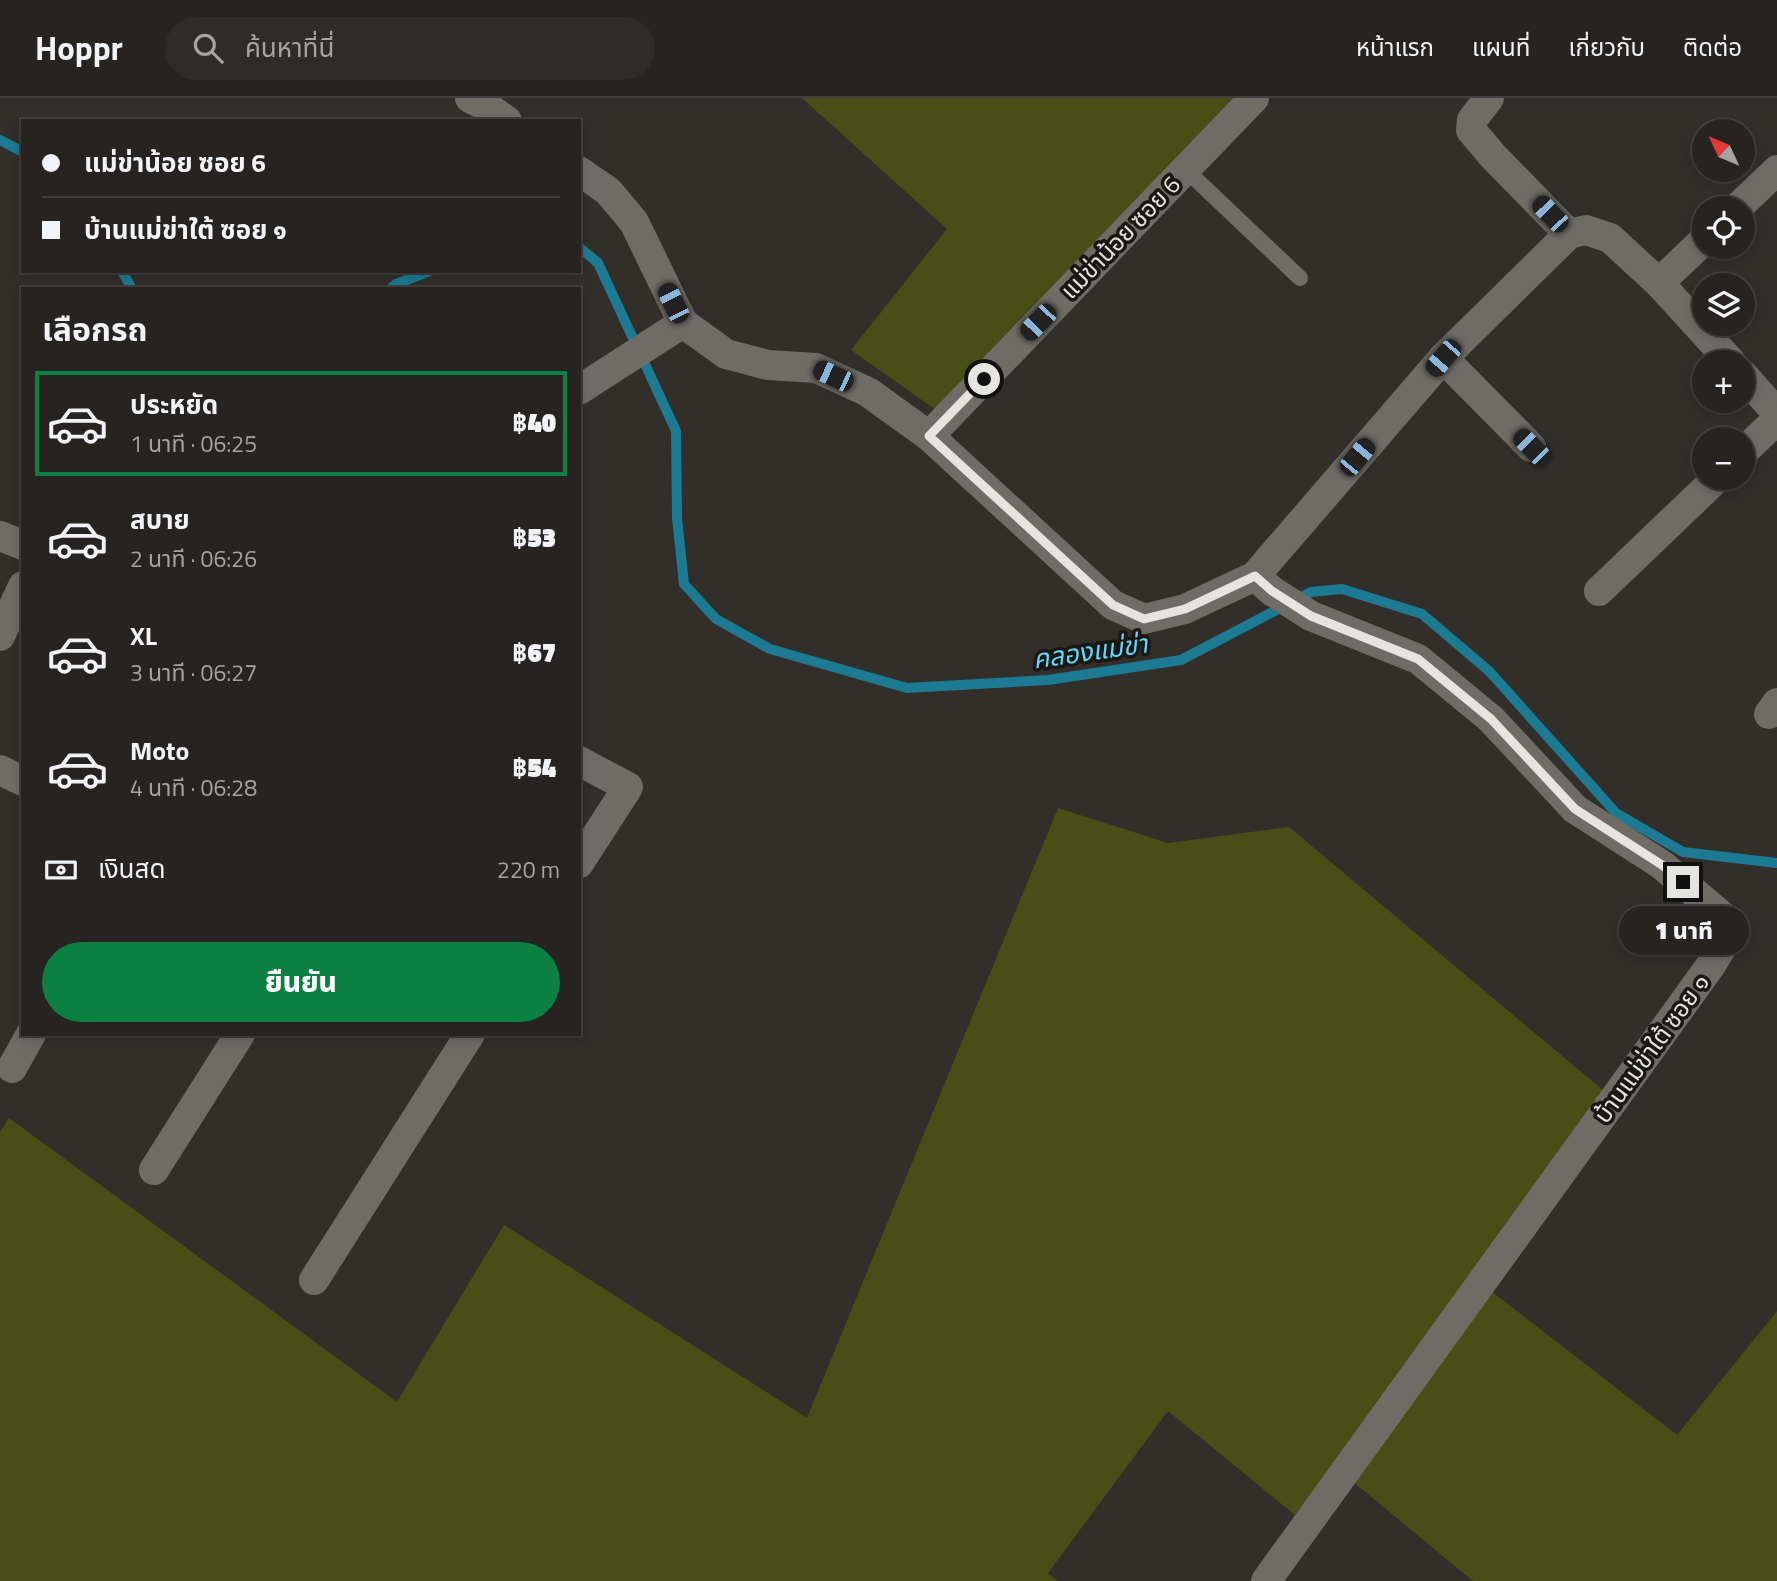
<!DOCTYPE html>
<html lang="th">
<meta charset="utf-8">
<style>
:root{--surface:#262320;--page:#2e2b29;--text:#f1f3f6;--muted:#a4a4a5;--line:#42403e;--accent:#0b8043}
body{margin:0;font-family:"Titillium Web","Noto Sans Thai",sans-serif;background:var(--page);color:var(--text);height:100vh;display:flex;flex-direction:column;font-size:26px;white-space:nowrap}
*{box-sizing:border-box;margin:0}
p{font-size:23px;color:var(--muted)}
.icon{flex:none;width:38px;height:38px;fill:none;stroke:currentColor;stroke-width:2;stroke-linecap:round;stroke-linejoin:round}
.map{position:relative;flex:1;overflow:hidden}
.details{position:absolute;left:21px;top:189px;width:560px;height:749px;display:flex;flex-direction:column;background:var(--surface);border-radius:0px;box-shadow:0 4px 10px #0003,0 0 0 2px var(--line)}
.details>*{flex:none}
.banner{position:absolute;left:21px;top:21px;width:560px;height:154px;border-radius:0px;box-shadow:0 4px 10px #0003,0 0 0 2px var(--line);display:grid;align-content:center;height:154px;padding:0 21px;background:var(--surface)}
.needle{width:46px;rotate:314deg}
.fabs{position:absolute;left:1692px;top:21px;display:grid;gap:14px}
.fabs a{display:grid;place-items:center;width:63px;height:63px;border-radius:50%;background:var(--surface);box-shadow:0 4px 10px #0003,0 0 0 2px var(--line);font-size:35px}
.end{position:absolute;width:32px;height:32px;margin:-16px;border:9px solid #e6e4e1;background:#111;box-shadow:0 0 0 4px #111}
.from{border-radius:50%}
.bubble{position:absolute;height:49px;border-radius:24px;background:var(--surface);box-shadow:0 4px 10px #0003,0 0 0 2px var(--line);font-size:23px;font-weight:800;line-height:49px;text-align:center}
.car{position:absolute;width:21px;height:42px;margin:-21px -10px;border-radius:9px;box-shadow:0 0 5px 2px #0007;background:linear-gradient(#222 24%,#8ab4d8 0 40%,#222 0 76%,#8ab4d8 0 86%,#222 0)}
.banner b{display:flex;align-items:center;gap:24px;height:66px;font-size:26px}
.banner b+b{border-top:2px solid var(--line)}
.banner i{width:18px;height:18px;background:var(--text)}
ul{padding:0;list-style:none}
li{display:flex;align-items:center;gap:21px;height:105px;margin:0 14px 10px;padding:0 7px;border:4px solid transparent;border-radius:0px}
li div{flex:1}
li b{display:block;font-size:26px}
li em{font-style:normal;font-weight:800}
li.selected{border-color:var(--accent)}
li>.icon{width:63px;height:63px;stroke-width:1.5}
h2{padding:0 21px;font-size:32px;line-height:84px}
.pay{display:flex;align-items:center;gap:18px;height:77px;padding:0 21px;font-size:26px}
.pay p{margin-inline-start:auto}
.primary-button{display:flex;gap:14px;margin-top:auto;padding:14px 21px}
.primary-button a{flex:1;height:80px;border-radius:42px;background:var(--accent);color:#fff;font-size:28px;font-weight:800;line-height:80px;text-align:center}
header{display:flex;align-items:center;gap:42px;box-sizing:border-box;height:98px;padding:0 35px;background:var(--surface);border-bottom:2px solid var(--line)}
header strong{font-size:33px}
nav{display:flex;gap:38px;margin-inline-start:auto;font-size:24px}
.search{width:490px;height:63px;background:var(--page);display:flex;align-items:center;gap:18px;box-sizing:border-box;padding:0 24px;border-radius:38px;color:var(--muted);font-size:26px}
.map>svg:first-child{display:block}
.green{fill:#474f17}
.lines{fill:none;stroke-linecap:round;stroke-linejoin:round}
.stream{stroke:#1c7a92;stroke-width:10}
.service{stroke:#6f6c66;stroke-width:16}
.minor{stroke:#6f6c66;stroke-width:30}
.route{stroke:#e6e4e1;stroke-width:9}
.labels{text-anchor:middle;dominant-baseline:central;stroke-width:7;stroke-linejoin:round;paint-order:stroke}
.street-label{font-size:24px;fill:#e6e4e1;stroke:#191815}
.water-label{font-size:26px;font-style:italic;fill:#64d8fa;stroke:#191815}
</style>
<header>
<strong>Hoppr</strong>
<div class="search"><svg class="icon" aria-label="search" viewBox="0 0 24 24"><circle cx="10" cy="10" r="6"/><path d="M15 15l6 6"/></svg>ค้นหาที่นี่</div>
<nav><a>หน้าแรก</a><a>แผนที่</a><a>เกี่ยวกับ</a><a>ติดต่อ</a></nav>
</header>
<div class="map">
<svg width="1777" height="1483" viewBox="0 0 1777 1483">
<rect width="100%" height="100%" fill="#322f2a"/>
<g class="green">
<path d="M 802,0 L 1233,0 L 936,312 L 851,252 L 947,131 Z"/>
<path d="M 1058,710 L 1168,745 L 1289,729 L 1604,993 L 1473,1179 L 1677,1337 L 1777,1213 L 1777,1483 L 1473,1483 L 1334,1368 L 1295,1417 L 1168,1313 L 1048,1475 L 1058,1483 L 0,1483 L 0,1034 L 9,1020 L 397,1304 L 504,1127 L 807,1320 Z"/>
</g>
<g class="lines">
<g class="stream">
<path d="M 0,42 L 23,54"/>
<path d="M 579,149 L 598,165 L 676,333 L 677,420 L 684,486 L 716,521 L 770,551 L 907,590 L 1048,582 L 1181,562 L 1311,494 L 1342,491 L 1422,516 L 1489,573 L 1616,715 L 1683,754 L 1777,765"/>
<path d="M 122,173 L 132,191"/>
<path d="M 390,191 L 396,186 L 430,173"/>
</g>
<path class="service" d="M 1185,71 L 1300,180"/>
<g class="minor">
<path d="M 470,0 L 486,8 L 507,23"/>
<path d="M 1489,0 L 1472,22 L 1471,32 L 1492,57 L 1569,136"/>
<path d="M 579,73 L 608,93 L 634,124 L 683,225 L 726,256 L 768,267 L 816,270 L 868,294 L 929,338 L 1113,507 L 1144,521 L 1185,511 L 1255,478 L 1443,260 L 1569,136 L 1586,132 L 1610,140 L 1659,185 L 1731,264"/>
<path d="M 1737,110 L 1777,72"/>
<path d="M 1659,185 L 1704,142"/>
<path d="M 1443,260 L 1531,349"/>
<path d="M 1743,277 L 1777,315"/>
<path d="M 579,292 L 683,225"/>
<path d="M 929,338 L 1254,0"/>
<path d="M 1743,354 L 1777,322"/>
<path d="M 0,438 L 23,447"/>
<path d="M 1255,478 L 1272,493 L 1311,518 L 1418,561 L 1491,621 L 1575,711 L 1662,767 L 1723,819 L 1725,844 L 1711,867 L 1266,1483"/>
<path d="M 1599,493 L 1717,380"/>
<path d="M 0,538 L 23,488"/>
<path d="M 1769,616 L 1777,605"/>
<path d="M 579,663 L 628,689 L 579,765"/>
<path d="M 0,672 L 23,683"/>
<path d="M 12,970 L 31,936"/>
<path d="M 154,1072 L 240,936"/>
<path d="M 314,1182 L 470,936"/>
</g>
</g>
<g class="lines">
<path class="route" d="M 984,281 L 929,338 L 1113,507 L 1144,521 L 1185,511 L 1255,478 L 1272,493 L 1311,518 L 1418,561 L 1491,621 L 1575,711 L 1662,767 L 1683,784"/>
</g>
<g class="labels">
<g class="street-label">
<text transform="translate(1120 139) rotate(-46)">แม่ข่าน้อย ซอย 6</text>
<text transform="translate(1651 950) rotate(-54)">บ้านแม่ข่าใต้ ซอย ๑</text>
</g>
<g class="water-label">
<text transform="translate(1090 553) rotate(-8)">คลองแม่ข่า</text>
</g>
</g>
</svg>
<div class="fabs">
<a><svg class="needle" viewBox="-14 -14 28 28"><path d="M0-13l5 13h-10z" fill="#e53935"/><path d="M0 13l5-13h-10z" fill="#a4a4a5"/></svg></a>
<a><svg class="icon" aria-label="locate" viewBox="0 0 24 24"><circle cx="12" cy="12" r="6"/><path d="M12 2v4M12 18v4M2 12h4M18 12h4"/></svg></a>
<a><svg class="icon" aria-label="layers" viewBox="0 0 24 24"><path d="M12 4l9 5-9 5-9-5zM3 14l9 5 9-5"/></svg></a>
<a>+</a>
<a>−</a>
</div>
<i class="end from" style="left:984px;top:281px"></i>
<i class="end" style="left:1683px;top:784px"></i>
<div class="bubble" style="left:1619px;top:808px;width:130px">1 นาที</div>
<i class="car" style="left:1550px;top:116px;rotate:316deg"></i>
<i class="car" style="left:673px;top:205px;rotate:334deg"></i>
<i class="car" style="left:1038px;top:224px;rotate:224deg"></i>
<i class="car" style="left:1443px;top:260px;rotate:221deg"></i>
<i class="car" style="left:833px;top:278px;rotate:295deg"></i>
<i class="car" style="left:1531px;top:349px;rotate:315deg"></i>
<i class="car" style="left:1357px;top:359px;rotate:40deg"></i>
<div class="banner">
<b><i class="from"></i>แม่ข่าน้อย ซอย 6</b>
<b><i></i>บ้านแม่ข่าใต้ ซอย ๑</b>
</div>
<section class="details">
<h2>เลือกรถ</h2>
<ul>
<li class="selected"><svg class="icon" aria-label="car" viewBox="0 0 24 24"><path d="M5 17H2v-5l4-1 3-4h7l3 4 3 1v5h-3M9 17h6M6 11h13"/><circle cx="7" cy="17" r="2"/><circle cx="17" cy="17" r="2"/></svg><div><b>ประหยัด</b><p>1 นาที · 06:25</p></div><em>฿40</em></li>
<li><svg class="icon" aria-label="car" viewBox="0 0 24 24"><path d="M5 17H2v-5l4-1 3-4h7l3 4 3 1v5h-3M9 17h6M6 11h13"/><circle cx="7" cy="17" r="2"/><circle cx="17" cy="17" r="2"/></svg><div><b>สบาย</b><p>2 นาที · 06:26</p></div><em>฿53</em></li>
<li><svg class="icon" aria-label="car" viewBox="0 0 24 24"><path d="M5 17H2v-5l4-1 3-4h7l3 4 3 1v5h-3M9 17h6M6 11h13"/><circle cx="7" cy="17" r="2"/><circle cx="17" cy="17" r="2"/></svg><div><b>XL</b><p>3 นาที · 06:27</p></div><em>฿67</em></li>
<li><svg class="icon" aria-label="car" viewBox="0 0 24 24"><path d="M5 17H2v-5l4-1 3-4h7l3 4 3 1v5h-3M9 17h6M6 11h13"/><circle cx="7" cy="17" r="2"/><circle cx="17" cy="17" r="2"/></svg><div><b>Moto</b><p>4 นาที · 06:28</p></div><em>฿54</em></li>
</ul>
<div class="pay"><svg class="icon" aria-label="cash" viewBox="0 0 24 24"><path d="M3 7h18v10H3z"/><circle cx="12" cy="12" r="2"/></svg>เงินสด<p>220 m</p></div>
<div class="primary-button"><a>ยืนยัน</a></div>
</section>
</div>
